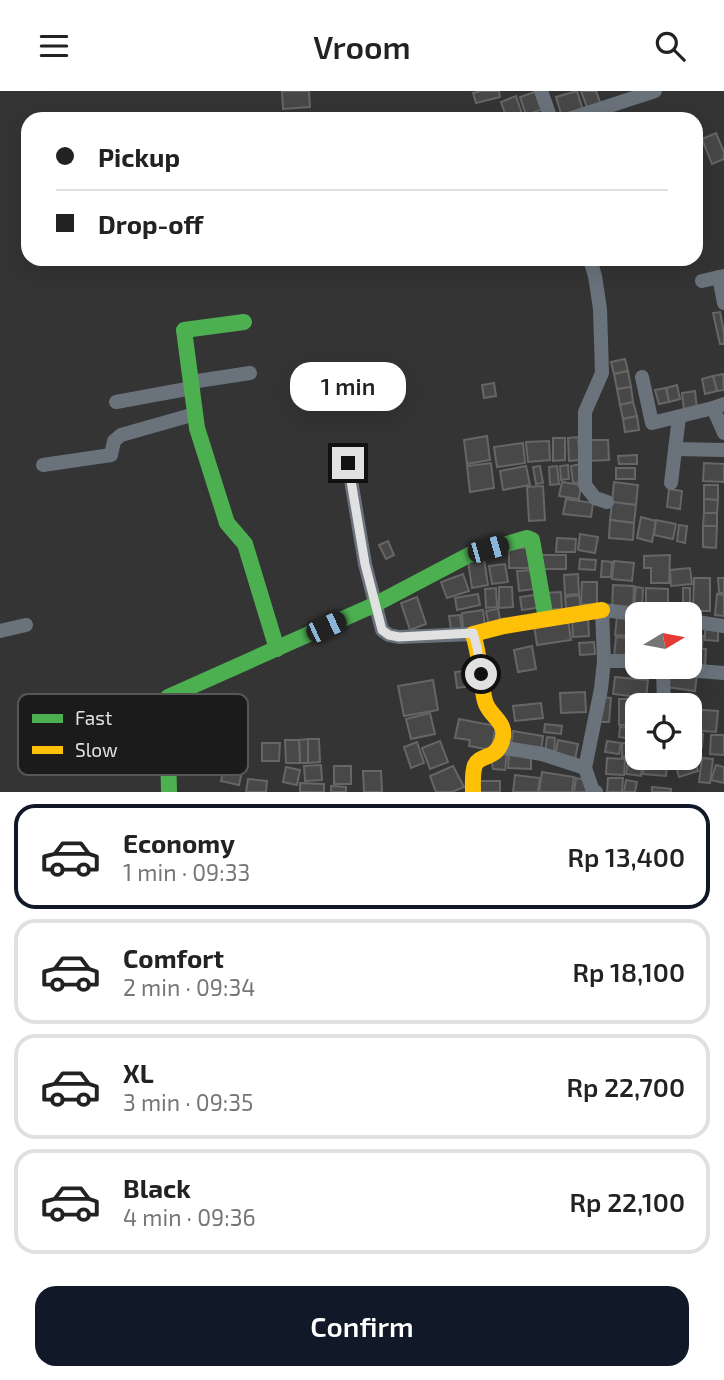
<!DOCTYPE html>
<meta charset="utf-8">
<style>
:root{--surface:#fff;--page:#f6f6f6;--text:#222;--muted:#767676;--line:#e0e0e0;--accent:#111827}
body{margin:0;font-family:"Exo 2",sans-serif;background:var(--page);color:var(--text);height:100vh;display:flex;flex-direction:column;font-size:26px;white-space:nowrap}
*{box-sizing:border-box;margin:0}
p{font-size:23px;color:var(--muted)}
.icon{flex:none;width:38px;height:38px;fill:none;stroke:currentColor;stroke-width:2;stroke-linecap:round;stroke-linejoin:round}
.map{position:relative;height:701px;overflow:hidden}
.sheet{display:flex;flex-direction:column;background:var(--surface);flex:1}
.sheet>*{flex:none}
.banner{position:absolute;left:21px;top:21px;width:682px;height:154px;border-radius:21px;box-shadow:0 7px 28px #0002;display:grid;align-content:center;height:154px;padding:0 35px;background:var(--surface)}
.needle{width:46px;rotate:80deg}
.controls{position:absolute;left:625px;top:511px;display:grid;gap:14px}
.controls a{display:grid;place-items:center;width:77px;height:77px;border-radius:14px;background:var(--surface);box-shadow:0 7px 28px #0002;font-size:35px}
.end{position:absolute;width:32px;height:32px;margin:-16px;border:9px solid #e1e1e2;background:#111;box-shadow:0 0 0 4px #111}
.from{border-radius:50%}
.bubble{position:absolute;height:49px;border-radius:21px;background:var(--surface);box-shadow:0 7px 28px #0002;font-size:23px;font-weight:600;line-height:49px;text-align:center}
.car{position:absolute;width:21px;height:42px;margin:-21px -10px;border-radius:9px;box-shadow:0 0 5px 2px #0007;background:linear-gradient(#222 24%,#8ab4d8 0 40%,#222 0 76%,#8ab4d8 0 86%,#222 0)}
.banner b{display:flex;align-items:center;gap:24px;height:66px;font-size:26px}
.banner b+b{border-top:2px solid var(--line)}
.banner i{width:18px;height:18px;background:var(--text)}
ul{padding:12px 0 0;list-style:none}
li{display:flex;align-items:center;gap:21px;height:105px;margin:0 14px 10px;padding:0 21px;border:4px solid var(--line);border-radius:21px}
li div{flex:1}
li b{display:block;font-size:26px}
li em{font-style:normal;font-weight:600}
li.selected{border-color:var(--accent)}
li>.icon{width:63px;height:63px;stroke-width:1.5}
.button{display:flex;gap:14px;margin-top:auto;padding:14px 35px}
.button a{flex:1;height:80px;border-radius:21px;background:var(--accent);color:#fff;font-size:28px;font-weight:600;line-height:80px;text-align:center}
header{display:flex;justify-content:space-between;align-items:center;height:91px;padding:0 35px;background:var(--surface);font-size:32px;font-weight:600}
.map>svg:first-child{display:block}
.building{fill:#484849;stroke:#666;stroke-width:2}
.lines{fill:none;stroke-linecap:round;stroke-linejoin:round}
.street{stroke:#6a737c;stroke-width:14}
.fast{stroke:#4caf50;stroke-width:16}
.slow{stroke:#ffc107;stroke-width:16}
.route{stroke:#e1e1e2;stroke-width:9}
.key{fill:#1b1b1c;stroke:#565657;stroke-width:2}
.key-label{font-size:19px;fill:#e1e1e2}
</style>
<header><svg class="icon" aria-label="menu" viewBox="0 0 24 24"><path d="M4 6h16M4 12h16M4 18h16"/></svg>Vroom<svg class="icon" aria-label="search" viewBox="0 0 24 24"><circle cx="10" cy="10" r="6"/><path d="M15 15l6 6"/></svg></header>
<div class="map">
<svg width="724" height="701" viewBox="0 0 724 701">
<rect width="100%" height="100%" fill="#343435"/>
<g class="building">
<path d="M 282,0 L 309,0 L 310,16 L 283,18 Z"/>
<path d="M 481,0 L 499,0 L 500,6 L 476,12 L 473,2 Z"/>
<path d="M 537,0 L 543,18 L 526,24 L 520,6 Z"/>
<path d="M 577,0 L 583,19 L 562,26 L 556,6 Z"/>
<path d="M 581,0 L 596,0 L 601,14 L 588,19 Z"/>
<path d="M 516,5 L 523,26 L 517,28 L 507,28 L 501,11 Z"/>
<path d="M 716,42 L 724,61 L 724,68 L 712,73 L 702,48 Z"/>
<path d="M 720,221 L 724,242 L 724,253 L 720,253 L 713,222 Z"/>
<path d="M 625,268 L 628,280 L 614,283 L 611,271 Z"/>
<path d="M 628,280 L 631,296 L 617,298 L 614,283 Z"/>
<path d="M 723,283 L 724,299 L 717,300 L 713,285 Z"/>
<path d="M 713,285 L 717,300 L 705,303 L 702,288 Z"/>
<path d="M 494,292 L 496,305 L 484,307 L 482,294 Z"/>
<path d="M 677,294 L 680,308 L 669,311 L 666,297 Z"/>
<path d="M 631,296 L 633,311 L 620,314 L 617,298 Z"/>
<path d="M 666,297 L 669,311 L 659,313 L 655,299 Z"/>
<path d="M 695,300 L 697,318 L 684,319 L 682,302 Z"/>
<path d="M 633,311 L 637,325 L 623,328 L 620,314 Z"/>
<path d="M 637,325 L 639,339 L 625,341 L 623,328 Z"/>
<path d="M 487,345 L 490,369 L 467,373 L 464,349 Z"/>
<path d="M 578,346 L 580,369 L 569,370 L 568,347 Z"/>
<path d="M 553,347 L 565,347 L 565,369 L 553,370 Z"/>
<path d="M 585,349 L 608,349 L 609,369 L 586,370 Z"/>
<path d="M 549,350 L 550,369 L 528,371 L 526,351 Z"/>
<path d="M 523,352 L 525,372 L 497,376 L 494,356 Z"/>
<path d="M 637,364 L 637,373 L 619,373 L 618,365 Z"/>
<path d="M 491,372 L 494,397 L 470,401 L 467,375 Z"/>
<path d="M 704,372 L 724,373 L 724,391 L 703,390 Z"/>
<path d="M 581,373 L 583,391 L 573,392 L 571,375 Z"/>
<path d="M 568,374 L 569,388 L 561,389 L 560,375 Z"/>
<path d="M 526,375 L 530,394 L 503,399 L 500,380 Z"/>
<path d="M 540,375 L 543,392 L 536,393 L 533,376 Z"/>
<path d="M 557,375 L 559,393 L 550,394 L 549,376 Z"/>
<rect x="616" y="377" width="19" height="11"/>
<path d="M 562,391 L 581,394 L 579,408 L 559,405 Z"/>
<path d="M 614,391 L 638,394 L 636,414 L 612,411 Z"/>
<path d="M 704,394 L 718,394 L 718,409 L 704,408 Z"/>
<path d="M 543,395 L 545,429 L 529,430 L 527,396 Z"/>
<path d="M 669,398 L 682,400 L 680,418 L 667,416 Z"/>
<path d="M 566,408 L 593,412 L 591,426 L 563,423 Z"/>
<path d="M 704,408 L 718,409 L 717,422 L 704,422 Z"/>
<path d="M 612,411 L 636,414 L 634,432 L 610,429 Z"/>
<path d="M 704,422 L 717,422 L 717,435 L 703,435 Z"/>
<path d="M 641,426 L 656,430 L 652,451 L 637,447 Z"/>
<path d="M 610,429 L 634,432 L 633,449 L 609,447 Z"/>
<path d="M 656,429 L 676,433 L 673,448 L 654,444 Z"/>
<path d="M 679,434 L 687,435 L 685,452 L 677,450 Z"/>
<path d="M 703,435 L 717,435 L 716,457 L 703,456 Z"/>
<path d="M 580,443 L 598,446 L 595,462 L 578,459 Z"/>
<path d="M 557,447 L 576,448 L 575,461 L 556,461 Z"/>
<path d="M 388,450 L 394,464 L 386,468 L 379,454 Z"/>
<path d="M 509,457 L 532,457 L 531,477 L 509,477 Z"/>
<rect x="542" y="464" width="24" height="14"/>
<path d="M 670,464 L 669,492 L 651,492 L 651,477 L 644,477 L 644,465 Z"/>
<path d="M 484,468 L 488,494 L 472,497 L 468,470 Z"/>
<path d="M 580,468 L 596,469 L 595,479 L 579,478 Z"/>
<path d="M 602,470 L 612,471 L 611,486 L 601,486 Z"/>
<path d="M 614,470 L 634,472 L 632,490 L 612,488 Z"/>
<path d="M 505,473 L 508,491 L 492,493 L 489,475 Z"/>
<path d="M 690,477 L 692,493 L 671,495 L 670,479 Z"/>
<path d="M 533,479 L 535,498 L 519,500 L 517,480 Z"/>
<path d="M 463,483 L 469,500 L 447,507 L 441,491 Z"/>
<path d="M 578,483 L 579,503 L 565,504 L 564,484 Z"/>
<path d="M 694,487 L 710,487 L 710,520 L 693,520 Z"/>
<path d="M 718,487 L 724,487 L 724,502 L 719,502 Z"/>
<path d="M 582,491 L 597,491 L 597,514 L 581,513 Z"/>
<path d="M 613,494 L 634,495 L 633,519 L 612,518 Z"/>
<path d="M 499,496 L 512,496 L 513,516 L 499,517 Z"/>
<path d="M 636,496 L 643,497 L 642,518 L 634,518 Z"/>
<path d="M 496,497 L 497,516 L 486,517 L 485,498 Z"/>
<path d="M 646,497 L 668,498 L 668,517 L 646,517 Z"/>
<rect x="683" y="497" width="7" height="26"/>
<path d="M 561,501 L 562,518 L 544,518 L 543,502 Z"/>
<path d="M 478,503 L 480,514 L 457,519 L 455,507 Z"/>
<path d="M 541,503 L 543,516 L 522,519 L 520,506 Z"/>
<path d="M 717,503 L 724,504 L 724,525 L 715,524 Z"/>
<path d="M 579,504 L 581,517 L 566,518 L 565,506 Z"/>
<path d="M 417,506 L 426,533 L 410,539 L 401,512 Z"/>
<path d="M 498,518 L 501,533 L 489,536 L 486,520 Z"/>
<path d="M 483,519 L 485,535 L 463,538 L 462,522 Z"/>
<path d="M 460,524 L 462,538 L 451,539 L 449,525 Z"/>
<path d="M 617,525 L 630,525 L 628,545 L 615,544 Z"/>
<path d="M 588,526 L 589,545 L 573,546 L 572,527 Z"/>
<path d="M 633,528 L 637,528 L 637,547 L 632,547 Z"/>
<path d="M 568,529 L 571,549 L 537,554 L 534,534 Z"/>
<path d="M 705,535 L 718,536 L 718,550 L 705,549 Z"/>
<path d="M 690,544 L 703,545 L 702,556 L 690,554 Z"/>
<path d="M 616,546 L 628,547 L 626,567 L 614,566 Z"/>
<path d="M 631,550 L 637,551 L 637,569 L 630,568 Z"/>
<path d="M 594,551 L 595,563 L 580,564 L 579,552 Z"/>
<path d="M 532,555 L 536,578 L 518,581 L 514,559 Z"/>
<path d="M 690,558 L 706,558 L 705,576 L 696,575 L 697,563 L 690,563 Z"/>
<path d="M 479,578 L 481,594 L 457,597 L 455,581 Z"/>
<path d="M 668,579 L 697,583 L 695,600 L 666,596 Z"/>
<path d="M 615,586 L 648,589 L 646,607 L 613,603 Z"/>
<path d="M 433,589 L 438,619 L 404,625 L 398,595 Z"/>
<path d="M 585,601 L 586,621 L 561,622 L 560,602 Z"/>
<path d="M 601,606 L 611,607 L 609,631 L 599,631 Z"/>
<rect x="619" y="608" width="15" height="26"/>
<path d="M 638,608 L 660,610 L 660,614 L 638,614 Z"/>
<path d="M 541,612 L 543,627 L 515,630 L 513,615 Z"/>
<path d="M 690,618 L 718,620 L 716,641 L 690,639 Z"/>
<path d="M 430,622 L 435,643 L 411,648 L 406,628 Z"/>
<path d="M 459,628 L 496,635 L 491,659 L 469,655 L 470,649 L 455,647 Z"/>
<path d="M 545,633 L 562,635 L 561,643 L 544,641 Z"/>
<path d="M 620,636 L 633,638 L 632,648 L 619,646 Z"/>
<path d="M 513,640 L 543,645 L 541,660 L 511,654 Z"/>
<path d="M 690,642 L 703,643 L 702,656 L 690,655 Z"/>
<path d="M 711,644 L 724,644 L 724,664 L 710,663 Z"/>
<path d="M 547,646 L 555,647 L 554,662 L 545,661 Z"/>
<path d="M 308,648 L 319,648 L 320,671 L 308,672 Z"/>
<path d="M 308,648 L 308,672 L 300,672 L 299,649 Z"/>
<path d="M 285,649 L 299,649 L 300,672 L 286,672 Z"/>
<path d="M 558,649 L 578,653 L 575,669 L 555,665 Z"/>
<path d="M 440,650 L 448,671 L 430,678 L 422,657 Z"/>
<path d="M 607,650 L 621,652 L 619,663 L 605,661 Z"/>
<path d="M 417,651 L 424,672 L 411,677 L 404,656 Z"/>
<path d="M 262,652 L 280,652 L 279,670 L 262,670 Z"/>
<path d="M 622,652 L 635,652 L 634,666 L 622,666 Z"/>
<path d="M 507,663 L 505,679 L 493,678 L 491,666 Z"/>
<path d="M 509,664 L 531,666 L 531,678 L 508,677 Z"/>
<path d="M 694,666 L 698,680 L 679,686 L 675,672 Z"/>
<path d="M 607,667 L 625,668 L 624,684 L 606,683 Z"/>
<path d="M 644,667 L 668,668 L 666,685 L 643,683 Z"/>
<path d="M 702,667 L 713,668 L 710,692 L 699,691 Z"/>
<path d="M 628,670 L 643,672 L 641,685 L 626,683 Z"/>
<path d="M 321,674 L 322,689 L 305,690 L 304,675 Z"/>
<path d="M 716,674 L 724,676 L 724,692 L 711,689 Z"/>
<rect x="334" y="675" width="17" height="18"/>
<path d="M 453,675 L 464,696 L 452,701 L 436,701 L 430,685 Z"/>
<path d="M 224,676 L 242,681 L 239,694 L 221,690 Z"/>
<path d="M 286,676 L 300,679 L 297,694 L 283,691 Z"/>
<path d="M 363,680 L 381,680 L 382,701 L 364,701 Z"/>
<path d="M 542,681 L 574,686 L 572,701 L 539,701 Z"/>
<path d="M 515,684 L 540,687 L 538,701 L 513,701 Z"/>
<path d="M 576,687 L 590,690 L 588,701 L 574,701 Z"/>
<path d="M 608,687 L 623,687 L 622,701 L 607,701 Z"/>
<path d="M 248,688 L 267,690 L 266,701 L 246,701 Z"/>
<path d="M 626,689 L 637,691 L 635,701 L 624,701 Z"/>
<rect x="479" y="690" width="21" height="11"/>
<path d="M 300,692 L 324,693 L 324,701 L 300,701 Z"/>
<path d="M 331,695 L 346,696 L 346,701 L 331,701 Z"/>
<path d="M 652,696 L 671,698 L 671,701 L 652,701 Z"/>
</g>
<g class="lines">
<g class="street">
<path d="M 541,0 L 551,28"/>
<path d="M 569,28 L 655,0"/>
<path d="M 590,168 L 595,185 L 600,218 L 602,282 L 585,321 L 585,394 L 595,407 L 607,411"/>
<path d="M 724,185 L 719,186 L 724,212"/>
<path d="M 702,190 L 719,186"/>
<path d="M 642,286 L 652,332 L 713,317"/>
<path d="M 191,291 L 250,282"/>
<path d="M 116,311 L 192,297"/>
<path d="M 724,313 L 713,317 L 724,342"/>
<path d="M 675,358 L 724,359"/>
<path d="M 348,371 L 365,473 L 382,539 L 389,544 L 399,546 L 473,543"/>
<path d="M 43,374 L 111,364 L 114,350 L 121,344 L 195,323"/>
<path d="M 671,392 L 679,326"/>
<path d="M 690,530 L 724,535"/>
<path d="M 0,540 L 26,534"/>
<path d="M 604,570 L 637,570"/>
<path d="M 663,576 L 664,614"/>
<path d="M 671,576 L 686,579 L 724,582"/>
<path d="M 500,656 L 542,663 L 585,677"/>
<path d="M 596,701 L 593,700 L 585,677 L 601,598 L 604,570 L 602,519 L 637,523"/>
</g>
<g class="fast">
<path d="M 244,231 L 184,239 L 197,337 L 227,432 L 245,453 L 277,558"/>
<path d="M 169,701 L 168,655 L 162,615 L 168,606 L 374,514 L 469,464 L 527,447 L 532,449 L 546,528"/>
</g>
<path class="slow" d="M 473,701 C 473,693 472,682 475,674 C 480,663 496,669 502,650 C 508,632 492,627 486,613 C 483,606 483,598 482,591 C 480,575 478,559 473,543 L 504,535 L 602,519"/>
</g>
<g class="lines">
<path class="route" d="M 348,372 L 365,473 L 382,539 L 389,544 L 399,546 L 473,542 L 477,556 L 481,583"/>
</g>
<rect x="18" y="603" width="230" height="81" rx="10" class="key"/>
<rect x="32" y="623" width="31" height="9" fill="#4caf50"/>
<rect x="32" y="655" width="31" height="8" fill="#ffc107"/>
<g class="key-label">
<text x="75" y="634">Fast</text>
<text x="75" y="666">Slow</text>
</g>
</svg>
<div class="controls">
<a><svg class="needle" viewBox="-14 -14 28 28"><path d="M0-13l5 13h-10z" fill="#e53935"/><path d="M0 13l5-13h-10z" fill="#767676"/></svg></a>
<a><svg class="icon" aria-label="locate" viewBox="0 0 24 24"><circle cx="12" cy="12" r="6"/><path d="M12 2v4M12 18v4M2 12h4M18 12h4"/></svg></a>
</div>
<i class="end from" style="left:481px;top:583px"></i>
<i class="end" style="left:348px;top:372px"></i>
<div class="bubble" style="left:290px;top:271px;width:116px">1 min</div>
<i class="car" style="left:488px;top:458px;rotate:74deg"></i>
<i class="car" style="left:326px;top:536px;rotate:65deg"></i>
<div class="banner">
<b><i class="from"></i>Pickup</b>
<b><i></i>Drop-off</b>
</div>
</div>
<section class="sheet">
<ul>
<li class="selected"><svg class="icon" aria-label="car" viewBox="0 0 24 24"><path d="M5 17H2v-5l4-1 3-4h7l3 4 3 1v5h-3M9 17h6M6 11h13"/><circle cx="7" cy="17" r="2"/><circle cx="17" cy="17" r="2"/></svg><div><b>Economy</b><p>1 min · 09:33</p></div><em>Rp 13,400</em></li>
<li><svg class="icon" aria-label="car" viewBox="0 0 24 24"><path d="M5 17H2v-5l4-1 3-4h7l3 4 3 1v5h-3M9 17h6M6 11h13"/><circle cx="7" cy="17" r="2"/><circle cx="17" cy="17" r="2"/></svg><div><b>Comfort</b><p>2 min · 09:34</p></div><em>Rp 18,100</em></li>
<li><svg class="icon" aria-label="car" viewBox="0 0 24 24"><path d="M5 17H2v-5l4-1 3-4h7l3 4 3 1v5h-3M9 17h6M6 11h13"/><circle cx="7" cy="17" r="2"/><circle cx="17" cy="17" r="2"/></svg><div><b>XL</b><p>3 min · 09:35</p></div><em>Rp 22,700</em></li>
<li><svg class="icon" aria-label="car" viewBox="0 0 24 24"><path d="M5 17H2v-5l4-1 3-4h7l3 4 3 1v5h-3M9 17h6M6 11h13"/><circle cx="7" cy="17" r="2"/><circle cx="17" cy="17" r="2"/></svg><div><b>Black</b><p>4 min · 09:36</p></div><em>Rp 22,100</em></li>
</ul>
<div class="button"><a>Confirm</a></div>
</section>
